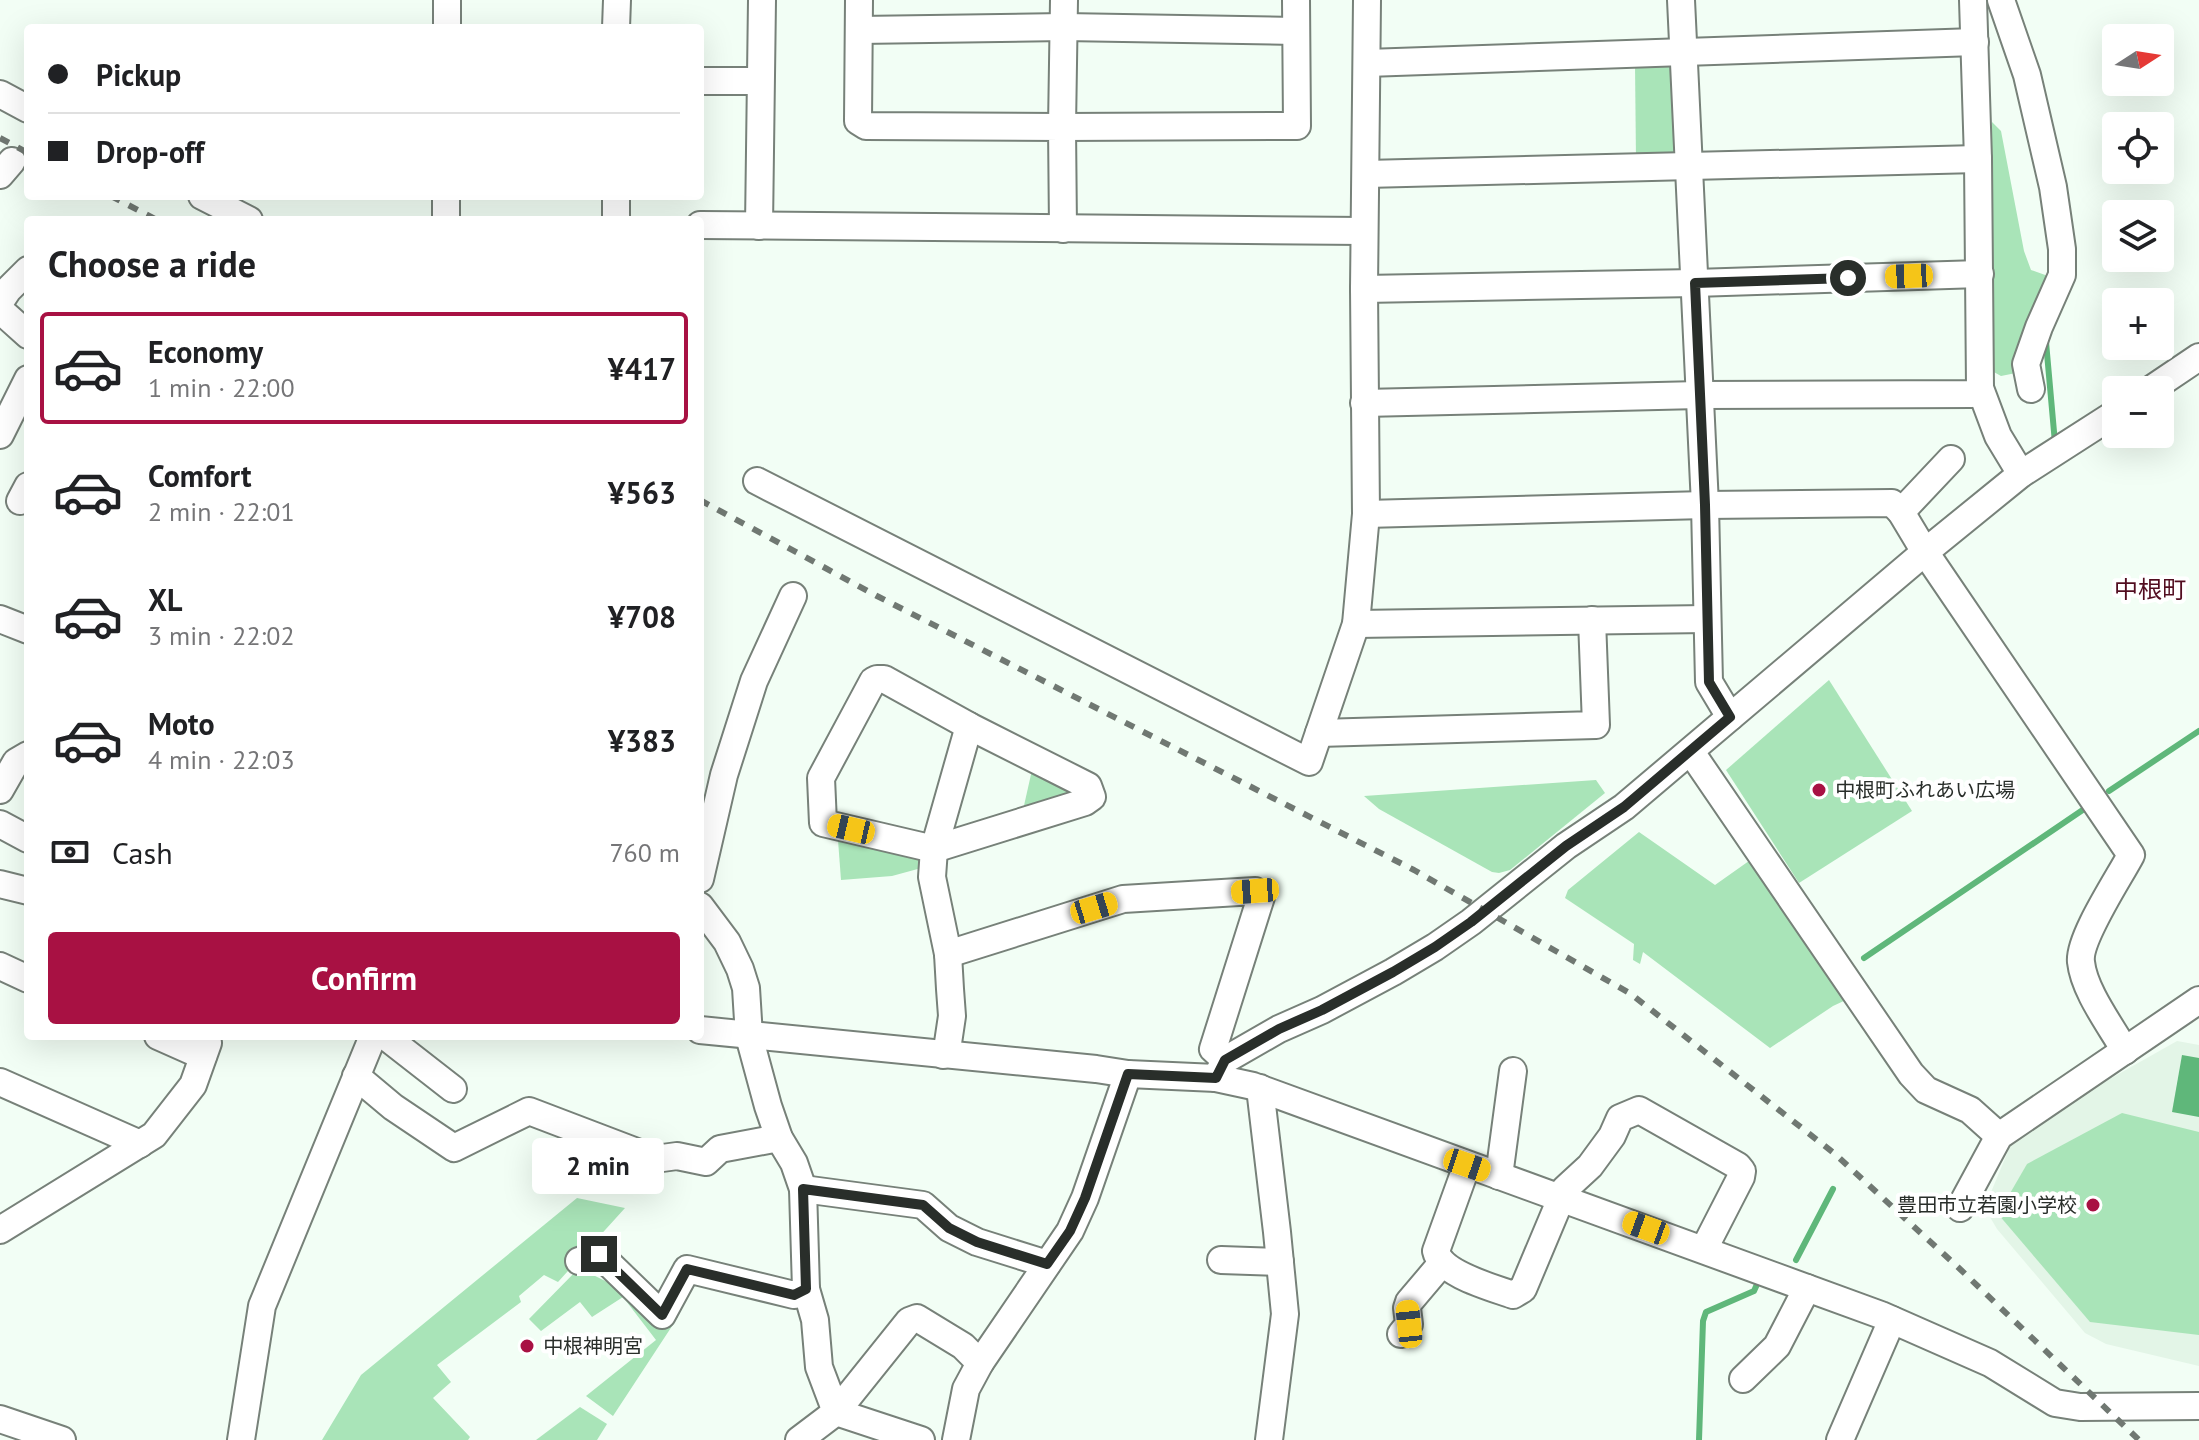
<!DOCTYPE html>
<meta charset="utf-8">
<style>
:root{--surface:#fff;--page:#f2f2f2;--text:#202124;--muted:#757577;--line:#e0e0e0;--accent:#a81143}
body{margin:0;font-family:"PT Sans","Noto Sans JP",sans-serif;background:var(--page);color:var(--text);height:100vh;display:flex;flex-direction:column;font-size:30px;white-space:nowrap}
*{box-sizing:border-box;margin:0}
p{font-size:26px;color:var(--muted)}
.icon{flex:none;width:44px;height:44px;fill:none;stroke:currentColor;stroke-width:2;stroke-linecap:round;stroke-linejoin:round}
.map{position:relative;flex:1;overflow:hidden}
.sheet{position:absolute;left:24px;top:216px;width:680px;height:824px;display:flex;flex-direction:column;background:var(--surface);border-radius:8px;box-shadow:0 8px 32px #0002}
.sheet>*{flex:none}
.top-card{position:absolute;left:24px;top:24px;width:680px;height:176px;border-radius:8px;box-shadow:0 8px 32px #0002;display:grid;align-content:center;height:176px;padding:0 24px;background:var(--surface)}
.needle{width:52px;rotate:78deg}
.fabs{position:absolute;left:2102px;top:24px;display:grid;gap:16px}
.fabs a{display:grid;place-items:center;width:72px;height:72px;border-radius:8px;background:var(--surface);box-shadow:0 8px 32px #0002;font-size:40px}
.end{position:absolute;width:36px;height:36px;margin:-18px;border:10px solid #292e2a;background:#fff;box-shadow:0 0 0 4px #fff}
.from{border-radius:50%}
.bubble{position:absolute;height:56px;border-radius:8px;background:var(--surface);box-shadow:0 8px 32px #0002;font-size:26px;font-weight:700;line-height:56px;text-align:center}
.car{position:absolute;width:24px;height:48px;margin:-24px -12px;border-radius:10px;box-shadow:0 0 6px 2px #0007;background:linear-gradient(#f5c518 24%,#345 0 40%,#f5c518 0 76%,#345 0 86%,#f5c518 0)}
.top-card b{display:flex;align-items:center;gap:28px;height:76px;font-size:30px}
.top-card b+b{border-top:2px solid var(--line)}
.top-card i{width:20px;height:20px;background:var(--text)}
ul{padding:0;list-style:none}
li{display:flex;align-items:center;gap:24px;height:112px;margin:0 16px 12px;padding:0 8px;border:4px solid transparent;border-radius:8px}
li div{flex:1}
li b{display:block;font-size:30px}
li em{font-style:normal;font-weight:700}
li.selected{border-color:var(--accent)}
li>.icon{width:72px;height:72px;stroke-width:1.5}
h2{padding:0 24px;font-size:36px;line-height:96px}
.pay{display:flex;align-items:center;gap:20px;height:88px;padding:0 24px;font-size:30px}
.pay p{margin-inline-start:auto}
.primary-button{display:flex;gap:16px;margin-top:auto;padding:16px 24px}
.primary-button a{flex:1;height:92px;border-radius:8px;background:var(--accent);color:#fff;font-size:32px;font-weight:700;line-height:92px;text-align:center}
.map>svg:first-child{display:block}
.built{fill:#e3f5e7}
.green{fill:#a9e4b8}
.water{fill:#5fb77a}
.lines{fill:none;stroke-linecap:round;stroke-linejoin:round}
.stream{stroke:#5fb77a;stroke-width:6}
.minor-casing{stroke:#778179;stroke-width:30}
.minor{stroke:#fff;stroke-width:26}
.rail{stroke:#707872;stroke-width:6;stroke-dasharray:10 10;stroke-linecap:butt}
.route{stroke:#292e2a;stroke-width:10}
.poi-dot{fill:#a81143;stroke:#fff;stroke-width:3}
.labels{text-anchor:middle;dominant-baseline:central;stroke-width:8;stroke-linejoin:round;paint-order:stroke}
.poi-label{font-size:20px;fill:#292e2a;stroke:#fff;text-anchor:start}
.quarter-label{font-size:24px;fill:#520d20;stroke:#fff}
</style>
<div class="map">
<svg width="2199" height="1440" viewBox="0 0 2199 1440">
<rect width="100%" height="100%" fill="#f2fef5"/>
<path class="built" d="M 2177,1041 L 2199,1045 L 2199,1366 L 2106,1344 L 2085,1333 L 1997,1229 L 1987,1212 L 1989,1197 L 2016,1132 Z"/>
<g class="green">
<path d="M 1673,62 L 1680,154 L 1636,160 L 1635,64 Z"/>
<path d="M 1992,122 L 2001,131 L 2024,251 L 2031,270 L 2048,276 L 2016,373 L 2001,376 L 1992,371 Z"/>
<path d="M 1829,680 L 1912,811 L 1799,883 L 1726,770 Z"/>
<path d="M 1032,770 L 1069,788 L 1065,798 L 1023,810 Z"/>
<path d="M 1596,780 L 1605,793 L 1510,870 L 1499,873 L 1492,872 L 1379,809 L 1364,796 Z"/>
<path d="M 1639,832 L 1715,885 L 1756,856 L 1848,999 L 1833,1006 L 1770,1048 L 1643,952 L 1640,964 L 1633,960 L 1634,944 L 1565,898 L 1568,890 Z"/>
<path d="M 838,840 L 864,842 L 919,852 L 925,867 L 892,876 L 841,880 Z"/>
<path d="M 2122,1113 L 2199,1132 L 2199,1335 L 2090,1322 L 1998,1214 L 2027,1164 Z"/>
<path d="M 577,1198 L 625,1208 L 558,1282 L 544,1275 L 519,1296 L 521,1302 L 437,1365 L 451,1382 L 433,1398 L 470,1437 L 468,1440 L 322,1440 L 361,1375 Z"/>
<path d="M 579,1268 L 678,1317 L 613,1416 L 586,1396 L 656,1340 L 623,1297 L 592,1317 L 580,1302 L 541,1331 L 529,1319 Z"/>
<path d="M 580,1407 L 607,1424 L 597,1440 L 536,1440 Z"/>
</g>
<path class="water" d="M 2182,1055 L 2199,1058 L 2199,1117 L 2172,1112 Z"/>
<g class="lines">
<g class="stream">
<path d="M 2046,342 L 2055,443"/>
<path d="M 2109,791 L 2199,731"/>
<path d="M 1864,958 L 2090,805"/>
<path d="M 1796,1260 L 1833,1189"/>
<path d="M 1699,1440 L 1703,1321 L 1706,1312 L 1754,1291 L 1758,1282"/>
</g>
<g class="minor-casing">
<g id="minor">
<path d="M 859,0 L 858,121 L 866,126 L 1062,127 L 1063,229"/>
<path d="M 1064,0 L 1062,127 L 1297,126 L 1296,0"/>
<path d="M 1681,0 L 1705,505 L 1709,682 L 1730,717"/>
<path d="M 1973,0 L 1978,159 L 1980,388 L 1998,436 L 2021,474"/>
<path d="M 2001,0 L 2027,75 L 2053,187 L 2062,249 L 2062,275 L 2039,327 L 2026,364 L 2031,389"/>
<path d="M 447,28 L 447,0"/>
<path d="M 616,28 L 617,0"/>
<path d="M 859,30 L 1064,27 L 1295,31"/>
<path d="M 1367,63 L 1975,42"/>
<path d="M 700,81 L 759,81"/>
<path d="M 0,94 L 28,109"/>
<path d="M 1366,174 L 1978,159"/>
<path d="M 0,175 L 12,161"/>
<path d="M 202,196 L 249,220"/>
<path d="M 616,196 L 616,220"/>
<path d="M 446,220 L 446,196"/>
<path d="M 700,225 L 1364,231"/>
<path d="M 759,226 L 762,0"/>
<path d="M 1364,289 L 1695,283 L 1980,274"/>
<path d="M 0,302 L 8,290 L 28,270"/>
<path d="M 0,310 L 28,335"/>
<path d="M 2150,390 L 2199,357"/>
<path d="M 1364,403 L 1699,395 L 1972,394 L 1980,388"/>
<path d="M 0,435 L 28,379"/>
<path d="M 757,481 L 1309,762 L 1356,624 L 1366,514 L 1364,289 L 1367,0"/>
<path d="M 20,501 L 28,486"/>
<path d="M 1901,512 L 1951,459"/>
<path d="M 1366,514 L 1705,505 L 1892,503 L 1901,512 L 1925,552 L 2131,855 C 2119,878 2078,939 2081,962 C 2084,991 2111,1026 2125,1051"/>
<path d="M 0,619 L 28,630"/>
<path d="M 1356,624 L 1707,619"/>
<path d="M 877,679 L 884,679 L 969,726 L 1088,786 L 1092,797 L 1085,802 L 934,849 L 823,823 L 821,778 L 873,681 Z"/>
<path d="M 1319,733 L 1596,725 L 1592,620"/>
<path d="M 1691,752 L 1911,1074 L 1926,1090 L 1970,1110 L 1999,1136"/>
<path d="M 0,790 L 16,762 L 28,755"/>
<path d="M 0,824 L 28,839"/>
<path d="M 700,879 L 724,775 L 754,681 L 793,596"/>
<path d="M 0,884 L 28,891"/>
<path d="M 700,906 L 727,942 L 740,969 L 746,988 L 749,1036 L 768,1106 L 779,1138 L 794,1163 L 803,1189 L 806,1289 L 815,1320 L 819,1367 L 836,1412"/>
<path d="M 948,954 L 1123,899 L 1255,891 L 1261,897 L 1213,1049 L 1225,1060"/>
<path d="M 0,966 L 28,979"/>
<path d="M 700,1030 L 1096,1069 L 1128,1074 L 1216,1078 L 1253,1086 L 1881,1315 L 1990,1363 L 2055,1403 L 2080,1407 L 2199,1406"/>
<path d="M 158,1036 L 203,1056"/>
<path d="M 385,1036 L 453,1089"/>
<path d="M 943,1055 L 948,1043 L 952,1016 L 950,989 L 948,954 L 932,877 L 934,849 L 969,726"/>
<path d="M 356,1076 L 393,1107 L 454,1148 L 529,1111 L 655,1159 L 677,1156 L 706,1162 L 720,1149 L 779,1138"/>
<path d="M 1216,1078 L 1225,1060 L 1279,1029 L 1322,1010 L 1393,972 L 1435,947 L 1471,922 L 1566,846 L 1624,807 L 1925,552 L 2021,474 L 2116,413"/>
<path d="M 0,1082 L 140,1144"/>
<path d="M 1260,1088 L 1277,1232 L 1285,1314 L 1269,1440"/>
<path d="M 1467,1165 L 1436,1251 C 1441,1274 1491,1287 1513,1295 L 1523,1289 L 1565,1189 L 1590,1166 L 1612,1136 L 1620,1118 L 1639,1110 L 1738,1166 L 1742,1171 L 1741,1177 L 1704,1249"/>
<path d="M 1499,1176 L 1513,1071"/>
<path d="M 803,1189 L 923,1205 L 949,1228 L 977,1242 L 1047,1264"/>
<path d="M 1960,1208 L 1999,1136 L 2199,1000"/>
<path d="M 0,1230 L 154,1135 L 193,1085 L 208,1043 L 207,1036"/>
<path d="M 1221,1260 L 1280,1262"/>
<path d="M 579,1261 L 599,1254 L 662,1315 L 687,1269 L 794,1295 L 806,1289"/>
<path d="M 1401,1334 L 1409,1324 L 1407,1308 L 1409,1302 L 1442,1263"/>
<path d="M 1743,1379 L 1777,1346 L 1807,1288"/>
<path d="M 836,1412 L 921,1440"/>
<path d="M 0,1419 L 62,1440"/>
<path d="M 241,1440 L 262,1306 L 373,1036"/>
<path d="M 799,1440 L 836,1412 L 909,1321 L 917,1318 L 963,1346 L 980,1363"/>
<path d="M 956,1440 L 966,1389 L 980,1363 L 1070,1231 L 1085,1198 L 1128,1074"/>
<path d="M 1840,1440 L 1892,1320"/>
</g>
</g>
<use href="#minor" class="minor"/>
<g class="rail">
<path d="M 0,138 L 28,153"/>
<path d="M 111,196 L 157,220"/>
<path d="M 700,500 L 877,596 L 1414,870 L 1631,994 L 1835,1154 L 1961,1270 L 2139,1440"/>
</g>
</g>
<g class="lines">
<path class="route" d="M 599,1254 L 662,1315 L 687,1269 L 794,1295 L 806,1289 L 803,1189 L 923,1205 L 949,1228 L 977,1242 L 1047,1264 L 1070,1231 L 1085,1198 L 1128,1074 L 1216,1078 L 1225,1060 L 1279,1029 L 1322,1010 L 1393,972 L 1435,947 L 1471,922 L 1566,846 L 1624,807 L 1730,717 L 1709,682 L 1705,505 L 1695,283 L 1848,278"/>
</g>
<g class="poi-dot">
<circle cx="1819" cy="790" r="8"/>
<circle cx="2093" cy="1205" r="8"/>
<circle cx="527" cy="1346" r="8"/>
</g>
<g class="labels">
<g class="poi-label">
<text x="1835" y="790">中根町ふれあい広場</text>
<text x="2077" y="1205" text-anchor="end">豊田市立若園小学校</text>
<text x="543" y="1346">中根神明宮</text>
</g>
<g class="quarter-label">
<text x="2150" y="589">中根町</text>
</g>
</g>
</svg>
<div class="fabs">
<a><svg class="needle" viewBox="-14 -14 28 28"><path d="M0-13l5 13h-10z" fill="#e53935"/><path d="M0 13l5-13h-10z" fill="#757577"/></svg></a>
<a><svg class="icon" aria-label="locate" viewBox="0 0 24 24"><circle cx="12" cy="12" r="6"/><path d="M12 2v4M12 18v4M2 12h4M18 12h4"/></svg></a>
<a><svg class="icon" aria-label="layers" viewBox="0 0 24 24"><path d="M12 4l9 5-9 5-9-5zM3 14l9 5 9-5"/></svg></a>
<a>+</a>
<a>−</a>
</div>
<i class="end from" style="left:1848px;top:278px"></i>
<i class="end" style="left:599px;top:1254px"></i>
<div class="bubble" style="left:532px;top:1138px;width:132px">2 min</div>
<i class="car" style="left:1909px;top:276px;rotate:268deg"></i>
<i class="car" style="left:851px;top:829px;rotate:283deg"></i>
<i class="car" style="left:1255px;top:891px;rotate:266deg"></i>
<i class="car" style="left:1094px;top:908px;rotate:73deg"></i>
<i class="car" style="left:1467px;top:1165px;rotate:109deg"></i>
<i class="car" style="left:1646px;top:1228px;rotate:290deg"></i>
<i class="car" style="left:1409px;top:1324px;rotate:354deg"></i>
<div class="top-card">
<b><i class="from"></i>Pickup</b>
<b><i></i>Drop-off</b>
</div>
<section class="sheet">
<h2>Choose a ride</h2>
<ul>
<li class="selected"><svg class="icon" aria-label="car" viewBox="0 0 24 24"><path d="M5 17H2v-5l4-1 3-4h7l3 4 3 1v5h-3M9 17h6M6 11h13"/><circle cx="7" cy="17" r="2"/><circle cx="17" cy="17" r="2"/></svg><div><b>Economy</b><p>1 min · 22:00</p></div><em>¥417</em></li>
<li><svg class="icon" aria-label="car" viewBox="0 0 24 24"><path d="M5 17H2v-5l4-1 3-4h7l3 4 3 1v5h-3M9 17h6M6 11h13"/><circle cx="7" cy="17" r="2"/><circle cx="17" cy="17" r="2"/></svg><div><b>Comfort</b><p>2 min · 22:01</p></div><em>¥563</em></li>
<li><svg class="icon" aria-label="car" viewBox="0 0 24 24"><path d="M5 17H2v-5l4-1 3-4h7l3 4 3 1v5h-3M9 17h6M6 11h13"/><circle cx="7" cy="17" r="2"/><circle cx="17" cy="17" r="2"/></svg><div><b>XL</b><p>3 min · 22:02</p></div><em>¥708</em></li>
<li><svg class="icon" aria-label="car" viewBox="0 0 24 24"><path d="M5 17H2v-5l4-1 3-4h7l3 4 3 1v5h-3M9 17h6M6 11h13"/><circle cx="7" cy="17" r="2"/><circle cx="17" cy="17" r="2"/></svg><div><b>Moto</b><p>4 min · 22:03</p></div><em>¥383</em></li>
</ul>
<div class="pay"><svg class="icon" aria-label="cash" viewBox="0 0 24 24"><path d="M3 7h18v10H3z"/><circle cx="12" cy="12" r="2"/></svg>Cash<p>760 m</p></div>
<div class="primary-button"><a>Confirm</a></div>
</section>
</div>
